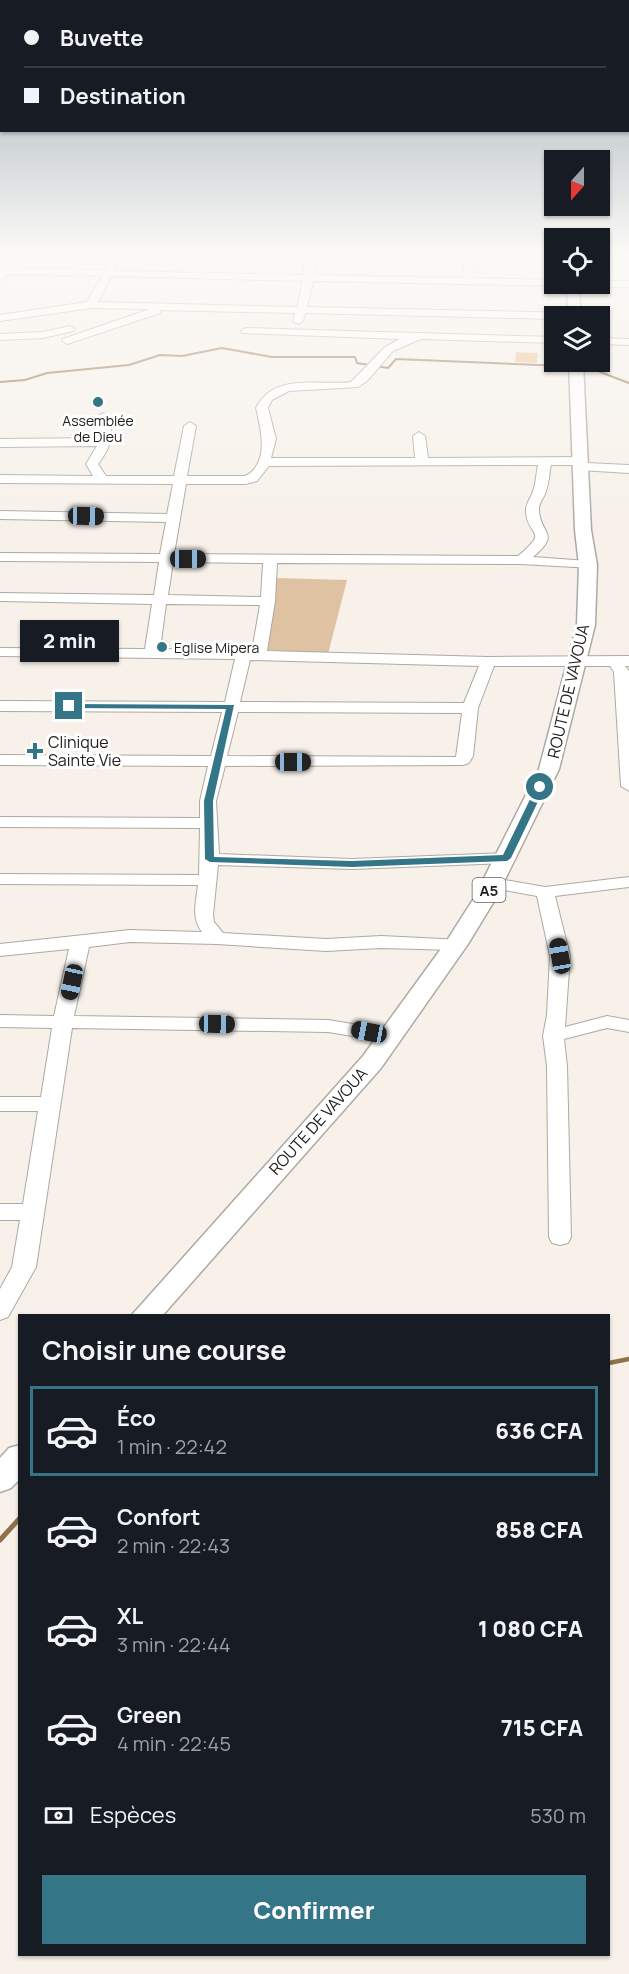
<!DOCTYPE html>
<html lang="fr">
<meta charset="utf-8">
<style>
:root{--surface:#171b24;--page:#242831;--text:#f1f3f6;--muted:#9ea1a6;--line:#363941;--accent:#347588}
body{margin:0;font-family:Manrope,sans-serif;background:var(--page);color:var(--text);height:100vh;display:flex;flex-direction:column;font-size:22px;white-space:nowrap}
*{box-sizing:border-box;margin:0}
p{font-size:20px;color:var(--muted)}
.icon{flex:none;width:33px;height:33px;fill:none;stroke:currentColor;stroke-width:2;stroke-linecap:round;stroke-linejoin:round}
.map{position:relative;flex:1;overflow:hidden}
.drawer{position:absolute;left:18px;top:1314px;width:592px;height:642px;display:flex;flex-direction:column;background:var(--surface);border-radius:0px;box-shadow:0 2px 4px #0004}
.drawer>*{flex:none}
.hud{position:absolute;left:0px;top:0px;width:630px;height:132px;box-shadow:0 2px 4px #0004;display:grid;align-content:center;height:132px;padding:0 24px;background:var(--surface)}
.needle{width:39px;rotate:201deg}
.tools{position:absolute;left:544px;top:150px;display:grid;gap:12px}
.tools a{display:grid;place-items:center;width:66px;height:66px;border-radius:0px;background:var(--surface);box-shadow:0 2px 4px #0004;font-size:30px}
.end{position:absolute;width:27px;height:27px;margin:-14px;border:8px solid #347588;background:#fff;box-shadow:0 0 0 3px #fff}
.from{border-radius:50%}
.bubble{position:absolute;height:42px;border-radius:0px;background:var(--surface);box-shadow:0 2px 4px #0004;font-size:20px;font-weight:800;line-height:42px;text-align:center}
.car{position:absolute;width:18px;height:36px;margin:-18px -9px;border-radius:8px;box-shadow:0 0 4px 2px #0007;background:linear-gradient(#222 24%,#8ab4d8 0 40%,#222 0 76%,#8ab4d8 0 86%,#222 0)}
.hud b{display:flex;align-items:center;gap:21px;height:57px;font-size:22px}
.hud b+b{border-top:2px solid var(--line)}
.hud i{width:15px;height:15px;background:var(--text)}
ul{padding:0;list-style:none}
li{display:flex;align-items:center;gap:18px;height:90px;margin:0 12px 9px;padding:0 12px;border:3px solid transparent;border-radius:0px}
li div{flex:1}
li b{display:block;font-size:22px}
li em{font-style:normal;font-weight:800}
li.selected{border-color:var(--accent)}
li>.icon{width:54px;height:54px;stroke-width:1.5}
h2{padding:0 24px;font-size:27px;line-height:72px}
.pay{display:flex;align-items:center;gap:15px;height:66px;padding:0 24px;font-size:22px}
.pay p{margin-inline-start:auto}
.action{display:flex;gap:12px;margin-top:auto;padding:12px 24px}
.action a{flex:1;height:69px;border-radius:0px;background:var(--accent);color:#fff;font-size:24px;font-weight:800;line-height:69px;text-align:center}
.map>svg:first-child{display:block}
.green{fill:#dfc2a1}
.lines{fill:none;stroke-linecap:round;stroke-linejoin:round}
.stream-far2{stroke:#91704c;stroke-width:2}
.stream-far1{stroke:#91704c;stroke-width:4.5}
.stream{stroke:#91704c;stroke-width:5}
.building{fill:#ecbd88}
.minor-casing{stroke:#aea9a2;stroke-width:2}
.major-casing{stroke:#aea9a2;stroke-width:3}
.minor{fill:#fff;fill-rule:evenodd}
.major{fill:#fff;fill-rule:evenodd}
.route{fill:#347588}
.poi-dot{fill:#347588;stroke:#fff;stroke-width:2}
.labels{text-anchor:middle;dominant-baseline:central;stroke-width:6;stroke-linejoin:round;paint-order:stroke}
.far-poi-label{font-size:14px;fill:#22201e;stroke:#fff}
.shield{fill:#fff;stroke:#646362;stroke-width:1.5}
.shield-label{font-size:15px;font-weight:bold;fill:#22201e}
.street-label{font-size:16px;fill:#22201e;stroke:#fff}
.poi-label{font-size:16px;fill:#22201e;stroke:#fff;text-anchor:start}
</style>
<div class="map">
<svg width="629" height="1974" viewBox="0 0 629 1974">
<rect width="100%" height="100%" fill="#f7f1ea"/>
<path class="green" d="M 277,578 L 347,580 L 328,654 L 268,650 Z"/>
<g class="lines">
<g class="stream-far2">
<path d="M 600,372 L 629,383"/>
<path d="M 0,382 L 25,380 L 47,373 L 129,365 L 160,355 L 182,356 L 222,348 L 272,357 L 355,357 L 357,363 L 388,368 L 396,359 L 564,366"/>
</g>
<path class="stream-far1" d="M 609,1363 L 629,1359"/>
<path class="stream" d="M 0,1540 L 20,1518"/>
</g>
<path class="building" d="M 516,352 L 538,353 L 537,363 L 515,362 Z"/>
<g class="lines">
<g class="minor-casing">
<g id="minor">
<path d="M 17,251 L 27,251 L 13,268 L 105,270 L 115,251 L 125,251 L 114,271 L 304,275 L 305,251 L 315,251 L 314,275 L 463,278 L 465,251 L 475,251 L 473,278 L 555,280 L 555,284 L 560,284 L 555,286 L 313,281 L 307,307 L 575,313 L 580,316 L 555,316 L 555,319 L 305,313 L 303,321 L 298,324 L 293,321 L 295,313 L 160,310 L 160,313 L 67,344 L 62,341 L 63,339 L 150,309 L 91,308 L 0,321 L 0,315 L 87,302 L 102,276 L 8,274 L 0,281 L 0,268 L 3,268 ZM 111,276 L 303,281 L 297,307 L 98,302 Z"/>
<path d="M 600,281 L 629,281 L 629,287 L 569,287 L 564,284 L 600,284 Z"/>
<path d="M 70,326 L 75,329 L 74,331 L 43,338 L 0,340 L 0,334 L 43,332 Z"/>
<path d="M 246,328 L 555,337 L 555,343 L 421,339 L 393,351 L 367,381 L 358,387 L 289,391 L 272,400 L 268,408 L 276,439 L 271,458 L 415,458 L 413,436 L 419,432 L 425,436 L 428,458 L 581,457 L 585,458 L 586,463 L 629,465 L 629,473 L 580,470 L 576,469 L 575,465 L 551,465 C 549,474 549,485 545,494 C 543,499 538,504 539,511 C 541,535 561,533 533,557 L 588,561 L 593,562 L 595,565 L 593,568 L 521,564 L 277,563 L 275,601 L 267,651 L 488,657 L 629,656 L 629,666 L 625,666 L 629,671 L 629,791 L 621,786 L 614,672 L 610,666 L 494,666 L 478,708 L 473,756 L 469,763 L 463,765 L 225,766 L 216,801 L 219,854 L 352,859 L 507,853 L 513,854 L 516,858 L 513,862 L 507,863 L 352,869 L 218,865 L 213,915 L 214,922 L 223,933 L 326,939 L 381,936 L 463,940 L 465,944 L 463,948 L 456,950 L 381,948 L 326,951 L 217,944 L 130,942 L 89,947 L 74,1016 L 328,1020 L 390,1030 L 397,1032 L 400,1036 L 397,1040 L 390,1042 L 328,1032 L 72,1028 L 36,1267 L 8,1317 L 0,1320 L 0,1289 L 12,1267 L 20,1220 L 0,1220 L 0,1204 L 23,1204 L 38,1111 L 0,1111 L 0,1097 L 41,1097 L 52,1028 L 0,1027 L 0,1015 L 54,1016 L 69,949 L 0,956 L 0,944 L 130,930 L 202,932 C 191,918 196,902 198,885 L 0,884 L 0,874 L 199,875 L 200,828 L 0,827 L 0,817 L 200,818 L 200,801 L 208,766 L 0,765 L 0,755 L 211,756 L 222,712 L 0,711 L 0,701 L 225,702 L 235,659 L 0,656 L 0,648 L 145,649 L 152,604 L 0,601 L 0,593 L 154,595 L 159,562 L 0,561 L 0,553 L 160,554 L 166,522 L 0,519 L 0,511 L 167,514 L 173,484 L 0,483 L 0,475 L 93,476 L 86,464 L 97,446 L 0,447 L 0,439 L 99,438 L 97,417 L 103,413 L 109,417 C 114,436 110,449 98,464 L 106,476 L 174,476 L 184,426 L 190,422 L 196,426 L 187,476 L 245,476 C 270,464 261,429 256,408 C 274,372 318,386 351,382 L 385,347 L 400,339 L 242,333 L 241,331 ZM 538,465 C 536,474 536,485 532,494 C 530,499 525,505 526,512 C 528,538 550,529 518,556 L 174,554 L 186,484 L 246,484 L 257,481 L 269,466 ZM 173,562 L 263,563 L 261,597 L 168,595 ZM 166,604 L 260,605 L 252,651 L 160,649 ZM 250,660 L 479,666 L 464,703 L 240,702 ZM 238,712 L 462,713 L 456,757 L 227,756 Z"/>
<path d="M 600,338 L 629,339 L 629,345 L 600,344 Z"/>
<path d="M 629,877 L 629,887 L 555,896 L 570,956 L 565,1027 L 607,1016 L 629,1020 L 629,1032 L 607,1028 L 564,1039 L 567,1066 L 571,1237 L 568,1243 L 560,1245 L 552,1243 L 549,1237 L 547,1066 L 543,1036 L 547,1015 L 550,956 L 537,896 L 493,888 L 487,887 L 484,883 L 487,879 L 493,878 L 545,887 Z"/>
</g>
</g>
<g class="major-casing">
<g id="major">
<path d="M 566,284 L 578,284 L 581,316 L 569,316 Z"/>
<path d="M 569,362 L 583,362 L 591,530 L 597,565 L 595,625 L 559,769 L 496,898 L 468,944 L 381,1068 L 162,1316 L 131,1316 L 363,1056 L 446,942 L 474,898 L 539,769 L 577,625 L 579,565 L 575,530 Z"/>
<path d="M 20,1445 L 20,1479 L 11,1488 L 0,1492 L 0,1458 L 9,1448 Z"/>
</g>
</g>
<use href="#minor" class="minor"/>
<use href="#major" class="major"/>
</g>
<linearGradient id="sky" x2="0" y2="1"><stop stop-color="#98a7b1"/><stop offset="0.48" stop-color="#fbf9f6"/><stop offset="1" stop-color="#fbf9f6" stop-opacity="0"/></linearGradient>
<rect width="629" height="527" fill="url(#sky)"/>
<path class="route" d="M 69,704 L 234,705 L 213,801 L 214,857 L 352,861 L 503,855 L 536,787 L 540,785 L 545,787 L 511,858 L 507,861 L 352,867 L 210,862 L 205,859 L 204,801 L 226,709 L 67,708 L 67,705 Z"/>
<g class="poi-dot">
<circle cx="98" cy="402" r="6"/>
<circle cx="162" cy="647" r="6"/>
<path d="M32 742h6v6h6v6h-6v6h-6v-6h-6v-6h6z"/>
</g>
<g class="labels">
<g class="far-poi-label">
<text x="98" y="420">Assemblée<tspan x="98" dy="16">de Dieu</tspan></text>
<text x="174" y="647" text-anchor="start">Eglise Mipera</text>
</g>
<rect class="shield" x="472.5" y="878" width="33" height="24" rx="4.5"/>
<g class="shield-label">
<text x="489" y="890">A5</text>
</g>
<g class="street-label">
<text transform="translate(568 691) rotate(-77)">ROUTE DE VAVOUA</text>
<text transform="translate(318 1121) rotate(-48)">ROUTE DE VAVOUA</text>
</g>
<g class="poi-label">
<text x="48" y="742">Clinique<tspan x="48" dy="18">Sainte Vie</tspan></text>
</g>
</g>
</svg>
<div class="tools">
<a><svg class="needle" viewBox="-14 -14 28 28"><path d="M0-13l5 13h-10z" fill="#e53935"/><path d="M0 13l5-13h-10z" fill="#9ea1a6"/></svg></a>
<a><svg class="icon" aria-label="locate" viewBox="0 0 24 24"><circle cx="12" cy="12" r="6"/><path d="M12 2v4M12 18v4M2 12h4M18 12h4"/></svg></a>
<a><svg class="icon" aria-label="layers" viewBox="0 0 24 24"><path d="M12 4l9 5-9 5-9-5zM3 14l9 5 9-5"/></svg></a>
</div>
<i class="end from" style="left:540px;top:787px"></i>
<i class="end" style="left:69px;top:706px"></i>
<div class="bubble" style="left:20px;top:620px;width:99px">2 min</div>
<i class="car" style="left:86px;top:516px;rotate:91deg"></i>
<i class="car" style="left:188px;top:559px;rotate:90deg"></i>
<i class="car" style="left:293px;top:762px;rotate:90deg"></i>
<i class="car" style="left:560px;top:956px;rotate:350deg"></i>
<i class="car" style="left:72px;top:982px;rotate:192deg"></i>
<i class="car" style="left:217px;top:1024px;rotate:91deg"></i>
<i class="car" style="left:369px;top:1032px;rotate:281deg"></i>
<div class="hud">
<b><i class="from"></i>Buvette</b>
<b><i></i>Destination</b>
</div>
<section class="drawer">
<h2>Choisir une course</h2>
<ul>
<li class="selected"><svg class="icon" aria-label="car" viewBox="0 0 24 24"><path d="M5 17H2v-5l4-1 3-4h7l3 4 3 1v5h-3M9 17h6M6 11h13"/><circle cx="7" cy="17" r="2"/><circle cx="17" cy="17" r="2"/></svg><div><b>Éco</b><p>1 min · 22:42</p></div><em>636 CFA</em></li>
<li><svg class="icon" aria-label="car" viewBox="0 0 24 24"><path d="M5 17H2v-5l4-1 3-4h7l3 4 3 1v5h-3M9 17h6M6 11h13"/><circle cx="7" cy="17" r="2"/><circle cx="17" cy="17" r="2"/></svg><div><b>Confort</b><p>2 min · 22:43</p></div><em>858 CFA</em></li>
<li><svg class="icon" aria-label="car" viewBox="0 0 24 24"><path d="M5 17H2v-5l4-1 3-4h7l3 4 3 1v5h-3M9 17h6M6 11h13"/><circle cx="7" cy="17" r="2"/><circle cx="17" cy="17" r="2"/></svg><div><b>XL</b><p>3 min · 22:44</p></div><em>1 080 CFA</em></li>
<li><svg class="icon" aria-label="car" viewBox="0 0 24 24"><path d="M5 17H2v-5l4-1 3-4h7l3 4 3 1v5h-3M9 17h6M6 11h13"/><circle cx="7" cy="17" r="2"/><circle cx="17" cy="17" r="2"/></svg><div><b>Green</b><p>4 min · 22:45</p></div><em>715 CFA</em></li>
</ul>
<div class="pay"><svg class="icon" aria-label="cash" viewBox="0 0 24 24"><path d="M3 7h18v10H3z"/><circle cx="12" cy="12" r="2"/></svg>Espèces<p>530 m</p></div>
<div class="action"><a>Confirmer</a></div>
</section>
</div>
